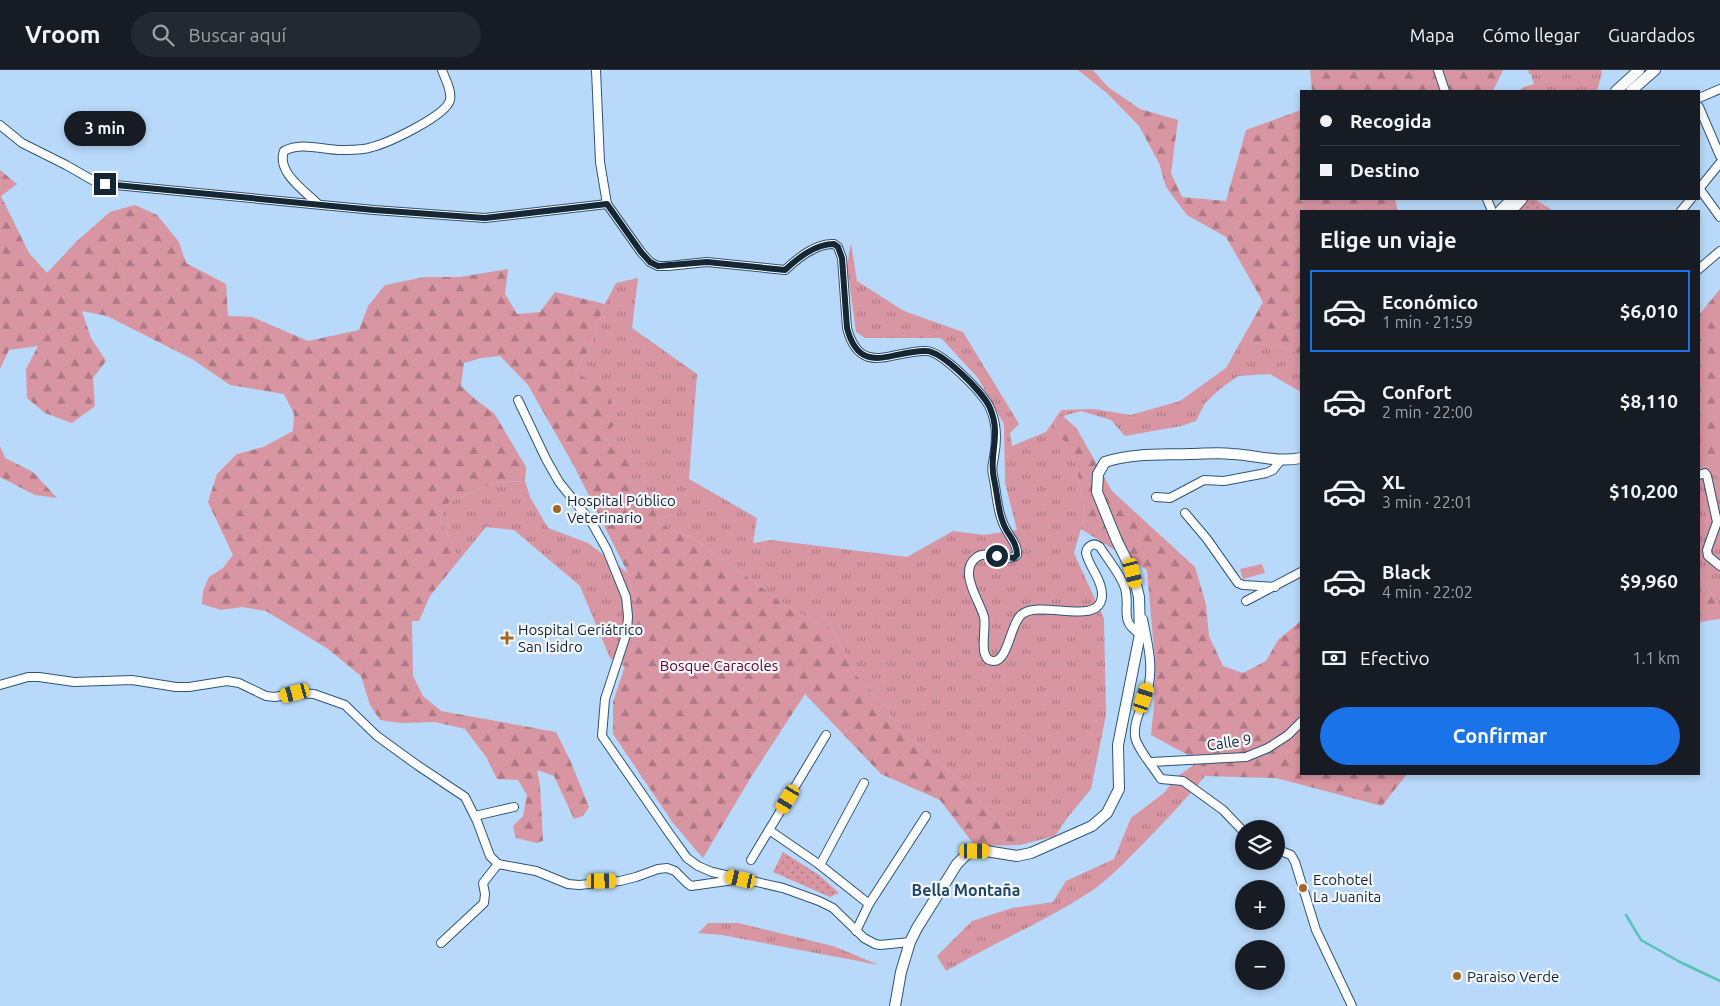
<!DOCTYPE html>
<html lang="es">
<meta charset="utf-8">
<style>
:root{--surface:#171b24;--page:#242831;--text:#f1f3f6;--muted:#9ea1a6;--line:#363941;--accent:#1a73e8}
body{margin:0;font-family:Ubuntu,sans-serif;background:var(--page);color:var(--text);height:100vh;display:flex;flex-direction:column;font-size:19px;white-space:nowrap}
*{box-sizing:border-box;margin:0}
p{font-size:16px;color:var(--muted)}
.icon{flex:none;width:28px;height:28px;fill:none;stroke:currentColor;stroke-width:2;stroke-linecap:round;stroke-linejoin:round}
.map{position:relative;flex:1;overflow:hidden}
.sheet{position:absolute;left:1300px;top:140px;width:400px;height:565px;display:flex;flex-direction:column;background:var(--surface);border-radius:0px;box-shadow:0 2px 8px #0003}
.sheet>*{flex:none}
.hud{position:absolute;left:1300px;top:20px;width:400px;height:110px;border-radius:0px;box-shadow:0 2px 8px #0003;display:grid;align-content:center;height:110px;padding:0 20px;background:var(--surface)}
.controls{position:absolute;left:1235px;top:750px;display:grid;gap:10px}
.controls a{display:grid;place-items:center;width:50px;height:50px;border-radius:50%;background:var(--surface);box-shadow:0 2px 8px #0003;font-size:25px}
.end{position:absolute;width:22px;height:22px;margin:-11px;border:6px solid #152634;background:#fff;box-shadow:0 0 0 2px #fff}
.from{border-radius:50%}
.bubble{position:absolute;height:35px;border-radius:18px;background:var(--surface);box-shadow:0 2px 8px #0003;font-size:16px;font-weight:600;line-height:35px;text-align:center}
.car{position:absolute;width:15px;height:30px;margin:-15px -8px;border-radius:6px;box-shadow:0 0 4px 1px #0007;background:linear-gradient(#f5c518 24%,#345 0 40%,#f5c518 0 76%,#345 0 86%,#f5c518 0)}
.hud b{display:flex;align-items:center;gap:18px;height:48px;font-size:19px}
.hud b+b{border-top:1px solid var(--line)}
.hud i{width:12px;height:12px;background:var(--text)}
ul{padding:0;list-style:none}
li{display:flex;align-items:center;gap:15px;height:82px;margin:0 10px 8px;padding:0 10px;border:2px solid transparent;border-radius:0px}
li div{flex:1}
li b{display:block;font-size:19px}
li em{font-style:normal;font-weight:600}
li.on{border-color:var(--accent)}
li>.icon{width:45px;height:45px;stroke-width:1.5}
h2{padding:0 20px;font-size:22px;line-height:60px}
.pay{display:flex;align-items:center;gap:12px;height:55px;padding:0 20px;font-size:19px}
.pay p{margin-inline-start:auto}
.action{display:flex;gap:10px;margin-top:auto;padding:10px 20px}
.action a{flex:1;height:58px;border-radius:30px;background:var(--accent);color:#fff;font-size:20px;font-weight:600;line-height:58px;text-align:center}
header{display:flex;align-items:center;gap:30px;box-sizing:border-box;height:70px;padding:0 25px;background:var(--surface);border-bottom:1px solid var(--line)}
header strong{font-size:24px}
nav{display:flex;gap:28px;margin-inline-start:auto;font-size:18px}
.search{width:350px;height:45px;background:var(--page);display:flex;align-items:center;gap:12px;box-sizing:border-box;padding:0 18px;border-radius:28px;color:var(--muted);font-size:19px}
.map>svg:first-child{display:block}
.grass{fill:url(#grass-tufts)}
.forest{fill:url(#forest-firs)}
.park{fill:url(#park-dots)}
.garden{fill:#d895a2}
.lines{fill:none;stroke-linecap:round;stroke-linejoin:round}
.stream{stroke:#57c3b8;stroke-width:2.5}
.minor-casing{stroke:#2f5577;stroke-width:10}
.secondary-casing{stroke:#2f5577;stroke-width:12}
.minor{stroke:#fff;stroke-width:8}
.secondary{stroke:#fff;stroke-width:10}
.route{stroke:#152634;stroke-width:6}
.poi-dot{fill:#a06825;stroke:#f2f6fb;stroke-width:2}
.labels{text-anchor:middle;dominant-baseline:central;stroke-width:4.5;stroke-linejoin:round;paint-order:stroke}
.poi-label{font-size:15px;fill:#152634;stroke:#f2f6fb;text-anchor:start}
.park-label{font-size:15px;fill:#640029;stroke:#f2f6fb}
.street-label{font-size:15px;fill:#152634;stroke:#f2f6fb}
.neighbourhood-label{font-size:16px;font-weight:bold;fill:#1f4666;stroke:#f2f6fb}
</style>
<header>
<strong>Vroom</strong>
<div class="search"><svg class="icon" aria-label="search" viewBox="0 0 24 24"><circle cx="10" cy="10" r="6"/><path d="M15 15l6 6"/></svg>Buscar aquí</div>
<nav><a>Mapa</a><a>Cómo llegar</a><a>Guardados</a></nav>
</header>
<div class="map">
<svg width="1720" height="936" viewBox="0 0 1720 936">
<defs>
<pattern id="grass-tufts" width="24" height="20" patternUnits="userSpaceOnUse" patternTransform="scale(1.25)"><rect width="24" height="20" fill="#d895a2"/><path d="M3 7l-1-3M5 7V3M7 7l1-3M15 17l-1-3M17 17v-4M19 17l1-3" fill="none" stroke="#ae7985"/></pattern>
<pattern id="forest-firs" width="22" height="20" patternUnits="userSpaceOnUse" patternTransform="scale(1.25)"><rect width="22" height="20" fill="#d895a2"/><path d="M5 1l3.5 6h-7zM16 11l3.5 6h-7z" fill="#ae7985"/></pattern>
<pattern id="park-dots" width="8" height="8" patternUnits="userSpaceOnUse" patternTransform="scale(1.25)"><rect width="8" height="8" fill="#d895a2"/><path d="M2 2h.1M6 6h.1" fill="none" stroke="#ae7985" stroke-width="1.8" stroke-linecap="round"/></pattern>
</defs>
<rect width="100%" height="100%" fill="#b8d9f9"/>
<g class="grass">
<path d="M 1529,0 L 1601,0 L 1602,3 L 1597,21 L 1519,21 L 1524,17 L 1534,14 L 1531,4 L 1528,3 Z"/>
<path d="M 851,173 L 857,211 L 904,241 L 963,262 L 1019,354 L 1010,363 L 1012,376 L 1046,362 L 1053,352 L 1076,393 L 1085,445 L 1074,483 L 1104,549 L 1106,645 L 1091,719 L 1068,747 L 1055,766 L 1020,775 L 954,704 L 899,659 L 886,637 L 856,605 L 833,560 L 793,540 L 697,471 L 656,452 L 685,438 L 621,408 L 613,380 L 604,365 L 575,302 L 590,278 L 595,261 L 605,234 L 616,213 L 638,208 L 632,258 L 697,304 L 689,409 L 757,448 L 753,473 L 771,470 L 907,487 L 953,461 L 984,465 L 1017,460 L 1005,413 L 1004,354 L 978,308 L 941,268 L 865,268 L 856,262 L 847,196 Z"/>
<path d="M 1241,271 L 1279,277 L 1301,284 L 1301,322 L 1270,304 L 1238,306 L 1220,319 L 1205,333 L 1196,351 L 1181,356 L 1125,366 L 1111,350 L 1081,341 L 1063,346 L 1061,340 L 1093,339 L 1131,345 L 1180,331 L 1226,298 Z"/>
<path d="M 1699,393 L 1720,408 L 1720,536 L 1702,509 L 1699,500 Z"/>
<path d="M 525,411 L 530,427 L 548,458 L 588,473 L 628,503 L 634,531 L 636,563 L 625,597 L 610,588 L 580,516 L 514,460 L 486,457 L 459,490 L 440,449 L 449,432 L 494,413 Z"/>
<path d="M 1199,691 L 1205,706 C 1185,731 1163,753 1141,776 C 1125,792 1109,809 1090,822 C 1044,852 993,873 946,901 L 937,886 L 972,851 L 1012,838 L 1053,832 L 1066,811 L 1114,789 L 1131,748 L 1165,722 L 1174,709 Z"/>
<path d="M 708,853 L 738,853 L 833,876 L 879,895 L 722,865 L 698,863 Z"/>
</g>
<g class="forest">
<path d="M 1078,0 L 1093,0 L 1108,17 L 1140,39 L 1178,50 L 1171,103 L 1182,127 L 1226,131 L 1246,60 L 1301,40 L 1301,129 L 1395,129 L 1398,141 L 1301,141 L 1301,248 L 1300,251 L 1301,253 L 1301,284 L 1279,277 L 1241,271 L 1263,232 L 1226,167 L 1187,145 L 1166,117 L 1159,93 L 1139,56 L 1108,24 Z"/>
<path d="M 1310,0 L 1503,0 L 1493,21 L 1312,21 Z"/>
<path d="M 0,100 L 17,114 L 1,126 L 29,183 L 47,203 L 77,171 L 110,142 L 135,135 L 157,145 L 179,172 L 186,193 L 226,214 L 228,246 L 252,247 L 308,271 L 359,260 L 368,236 L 385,215 L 425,207 L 460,207 L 508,199 L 505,224 L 517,244 L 540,242 L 555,222 L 605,234 L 595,261 L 590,278 L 575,302 L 608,321 L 618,351 L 604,365 L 613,380 L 639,397 L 622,408 L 686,438 L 656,452 L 697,471 L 793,540 L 833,560 L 856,605 L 886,637 L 899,659 L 954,704 L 1020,775 L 975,776 L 940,730 L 881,704 L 805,624 L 751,707 L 703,788 L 673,753 L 613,664 L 613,632 L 636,563 L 634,531 L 628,503 L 574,396 L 528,315 L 500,286 L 481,288 L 464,293 L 461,316 L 476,330 L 494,343 L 526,397 L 525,411 L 494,413 L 449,432 L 440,449 L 459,490 L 430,526 L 419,551 L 412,551 L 413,606 L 423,626 L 441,641 L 556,662 L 570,690 L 589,737 L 583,746 L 574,749 L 554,706 L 537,700 L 540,715 L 543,771 L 537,773 L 516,768 L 513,756 L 523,746 L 527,725 L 518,710 L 497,709 L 487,688 L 465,659 L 435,652 L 401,653 L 380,650 L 370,635 L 361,606 L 328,579 L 266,541 L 242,537 L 221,540 L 202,534 L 203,521 L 209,507 L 223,498 L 233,485 L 208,432 L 217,404 L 237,384 L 263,377 L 293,361 L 294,344 L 284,324 L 230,315 L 192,289 L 107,246 L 82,241 L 91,268 L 106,291 L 93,308 L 95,336 L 72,353 L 45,343 L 27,328 L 26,299 L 38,276 L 9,280 L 0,299 Z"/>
<path d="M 1720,219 L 1720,408 L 1699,393 L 1699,245 Z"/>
<path d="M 1061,340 L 1063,346 L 1077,359 L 1112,421 L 1195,497 L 1206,534 L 1209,566 L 1223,596 L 1243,603 L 1266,591 L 1278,570 L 1301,551 L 1301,704 L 1407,704 L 1382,736 L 1276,708 L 1205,706 L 1199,691 L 1151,665 L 1154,635 L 1155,591 L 1147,500 L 1081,459 L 1085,445 L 1076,393 L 1053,352 Z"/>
<path d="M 0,376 L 5,388 L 33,402 L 57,428 L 35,425 L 0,407 Z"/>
<path d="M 1699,500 L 1702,509 L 1720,536 L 1720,549 L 1699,552 Z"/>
</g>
<g class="park">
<path d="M 1522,129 L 1535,129 L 1553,141 L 1511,141 Z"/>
<path d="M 783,782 L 819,805 L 839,823 L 830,827 L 773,802 Z"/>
</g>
<path class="garden" d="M 1262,494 L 1265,503 L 1243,509 L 1240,499 Z"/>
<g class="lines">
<path class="stream" d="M 1626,845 L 1641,870 L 1680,892 L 1720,911"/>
<g class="minor-casing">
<g id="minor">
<path d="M 596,0 L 600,92 L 607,134 L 641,182 L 650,192 L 658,196 L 668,196 L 707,192 L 785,200 C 798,188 816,173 834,174 L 838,177 L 842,188 L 847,258 C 860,308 893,280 926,281 C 942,281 983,323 990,338 C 997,353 997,371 994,387 C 993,394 991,398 993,405 C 997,423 997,445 1007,461 C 1011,469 1018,475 1017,485 C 1006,494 989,479 977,487 C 957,501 980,531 984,547 C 987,558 977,590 993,591 C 1008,592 1010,555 1021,545 C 1039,528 1100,558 1102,526 C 1103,511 1089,497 1086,483 L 1087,479 C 1091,474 1095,473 1100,477 C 1108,490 1120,503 1125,518 C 1131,539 1118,550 1140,564"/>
<path d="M 1438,0 L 1445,21"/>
<path d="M 1699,28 L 1720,19"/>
<path d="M 1699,37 L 1720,86"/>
<path d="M 0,55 L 22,73 L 66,95 L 94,111 L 105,114 L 374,140 L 485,148 L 607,134"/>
<path d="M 1699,118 L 1720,147"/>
<path d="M 1699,119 L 1720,93"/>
<path d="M 1487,129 L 1492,141"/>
<path d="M 318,134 C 305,121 276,102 284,81 C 303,71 324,81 345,80 C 353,80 364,80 372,77 C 388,73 446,46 450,30 C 452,20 445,9 442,0"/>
<path d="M 1681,141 L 1691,129"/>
<path d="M 1699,199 L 1720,181"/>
<path d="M 518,330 L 546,389 L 559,412 L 592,453 L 607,480 L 626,527 L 628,546 L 627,562 L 605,629 L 602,666 L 669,763 L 687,788 L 698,796 L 712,802 L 783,818 L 819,831 L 833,838 L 864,868 L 875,874 L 880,875 L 910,872"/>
<path d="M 1699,405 L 1705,403 L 1707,406 L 1717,452 L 1707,480 L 1708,486 L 1720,496"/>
<path d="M 1156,427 L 1170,428 L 1204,410 L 1224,411 L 1266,403 L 1273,400 L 1281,390"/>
<path d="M 1185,443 L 1207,469 L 1238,513 L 1243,515 L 1275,517"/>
<path d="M 1246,531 L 1301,502"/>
<path d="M 1143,549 C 1147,571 1153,592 1149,614 C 1146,631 1133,649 1135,666 C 1136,677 1154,698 1161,709 L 1183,711 L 1223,740 L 1244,762"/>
<path d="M 0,615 L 28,607 L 39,607 L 74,612 L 132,610 L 176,617 L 189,617 L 227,611 L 239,613 L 266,626 L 275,627 L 295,623 L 314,624 L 345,635 L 377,666 L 417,695 L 465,727 L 477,751 L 490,786 L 498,794 L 536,801 L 568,814 L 579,815 L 620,811 L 636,807 L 658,799 L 667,798 L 675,801 L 687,813 L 691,816 L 741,809"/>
<path d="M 1151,692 L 1246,687 L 1268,678 L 1288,665 L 1301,652"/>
<path d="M 475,746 L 514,737"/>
<path d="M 769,760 L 820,795 L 869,834"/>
<path d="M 1276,779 L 1291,785 L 1295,792 L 1316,860 L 1352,936"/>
<path d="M 751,790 L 826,665"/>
<path d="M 820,795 L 864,713"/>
<path d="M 856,861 L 869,834 L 926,746"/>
<path d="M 441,873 L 484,833 L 485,824 L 483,813 L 498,794"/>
</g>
</g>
<g class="secondary-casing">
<g id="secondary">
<path d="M 1616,21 L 1639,0"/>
<path d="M 1631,21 L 1655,0"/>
<path d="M 1500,141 L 1512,129"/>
<path d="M 1511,141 L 1522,129"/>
<path d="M 895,936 L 901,902 L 910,872 L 917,858 L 957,794 L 967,784 L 975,781 L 986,781 L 1017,786 L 1031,783 L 1092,756 L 1107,743 L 1119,719 L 1118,675 L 1140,564 L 1139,527 L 1133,503 L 1117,471 L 1097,422 L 1098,404 L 1105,392 C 1133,383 1161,385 1190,384 C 1204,384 1218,382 1232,384 C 1256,385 1277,393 1301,388"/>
</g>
</g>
<use href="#minor" class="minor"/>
<use href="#secondary" class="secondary"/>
</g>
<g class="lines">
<path class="route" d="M 105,114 L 374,140 L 485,148 L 607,134 L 641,182 L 650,192 L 658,196 L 707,192 L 785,200 C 798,188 815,174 834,174 L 838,177 L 842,188 L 847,258 C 860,308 893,280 926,281 C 942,281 984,323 990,338 C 1002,366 988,385 994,409 C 998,426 998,446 1007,461 C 1012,469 1017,475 1017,485 L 1014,488 L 997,486"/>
</g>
<g class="poi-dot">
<circle cx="557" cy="439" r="5"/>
<path d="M504.5 560.5h5v5h5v5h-5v5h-5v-5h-5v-5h5z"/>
<circle cx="1303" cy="818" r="5"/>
<circle cx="1457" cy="906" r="5"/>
</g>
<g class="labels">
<g class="poi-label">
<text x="567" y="430">Hospital Público<tspan x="567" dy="17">Veterinario</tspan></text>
<text x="518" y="559">Hospital Geriátrico<tspan x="518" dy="17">San Isidro</tspan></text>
<text x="1313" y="809">Ecohotel<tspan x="1313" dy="17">La Juanita</tspan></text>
<text x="1467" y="906">Paraiso Verde</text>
</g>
<g class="park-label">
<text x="719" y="595">Bosque Caracoles</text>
</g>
<g class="street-label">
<text transform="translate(1229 672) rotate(-8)">Calle 9</text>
</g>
<g class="neighbourhood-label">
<text x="966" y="820">Bella Montaña</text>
</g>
</g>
</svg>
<div class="controls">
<a><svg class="icon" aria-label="layers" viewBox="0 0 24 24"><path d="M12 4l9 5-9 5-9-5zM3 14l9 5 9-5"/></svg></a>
<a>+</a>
<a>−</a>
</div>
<i class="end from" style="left:997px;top:486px"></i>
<i class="end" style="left:105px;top:114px"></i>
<div class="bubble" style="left:64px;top:41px;width:82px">3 min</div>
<i class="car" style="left:1133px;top:503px;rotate:166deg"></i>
<i class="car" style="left:295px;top:623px;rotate:255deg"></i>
<i class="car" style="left:1144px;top:628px;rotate:18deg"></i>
<i class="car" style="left:788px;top:729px;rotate:211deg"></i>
<i class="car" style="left:975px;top:781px;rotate:90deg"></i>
<i class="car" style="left:741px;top:809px;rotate:283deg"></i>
<i class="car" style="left:602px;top:811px;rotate:89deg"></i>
<div class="hud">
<b><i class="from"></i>Recogida</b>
<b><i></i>Destino</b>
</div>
<section class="sheet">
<h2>Elige un viaje</h2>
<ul>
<li class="on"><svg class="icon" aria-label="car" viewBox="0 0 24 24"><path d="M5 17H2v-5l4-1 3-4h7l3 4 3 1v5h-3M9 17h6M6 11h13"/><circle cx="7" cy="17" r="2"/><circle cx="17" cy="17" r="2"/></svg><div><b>Económico</b><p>1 min · 21:59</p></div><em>$6,010</em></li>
<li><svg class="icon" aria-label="car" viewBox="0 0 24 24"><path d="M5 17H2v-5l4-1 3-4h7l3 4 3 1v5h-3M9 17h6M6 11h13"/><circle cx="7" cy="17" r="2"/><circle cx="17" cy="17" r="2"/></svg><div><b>Confort</b><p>2 min · 22:00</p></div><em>$8,110</em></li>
<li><svg class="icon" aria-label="car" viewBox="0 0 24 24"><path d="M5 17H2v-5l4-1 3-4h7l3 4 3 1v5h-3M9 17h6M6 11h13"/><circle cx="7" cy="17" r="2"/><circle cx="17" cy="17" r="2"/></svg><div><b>XL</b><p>3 min · 22:01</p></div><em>$10,200</em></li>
<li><svg class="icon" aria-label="car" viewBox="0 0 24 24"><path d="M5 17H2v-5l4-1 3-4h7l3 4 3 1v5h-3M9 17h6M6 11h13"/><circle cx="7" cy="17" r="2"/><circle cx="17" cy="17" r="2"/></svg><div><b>Black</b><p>4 min · 22:02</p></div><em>$9,960</em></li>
</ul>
<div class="pay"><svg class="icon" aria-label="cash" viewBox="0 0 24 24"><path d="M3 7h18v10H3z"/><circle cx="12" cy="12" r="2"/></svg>Efectivo<p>1.1 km</p></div>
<div class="action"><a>Confirmar</a></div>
</section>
</div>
